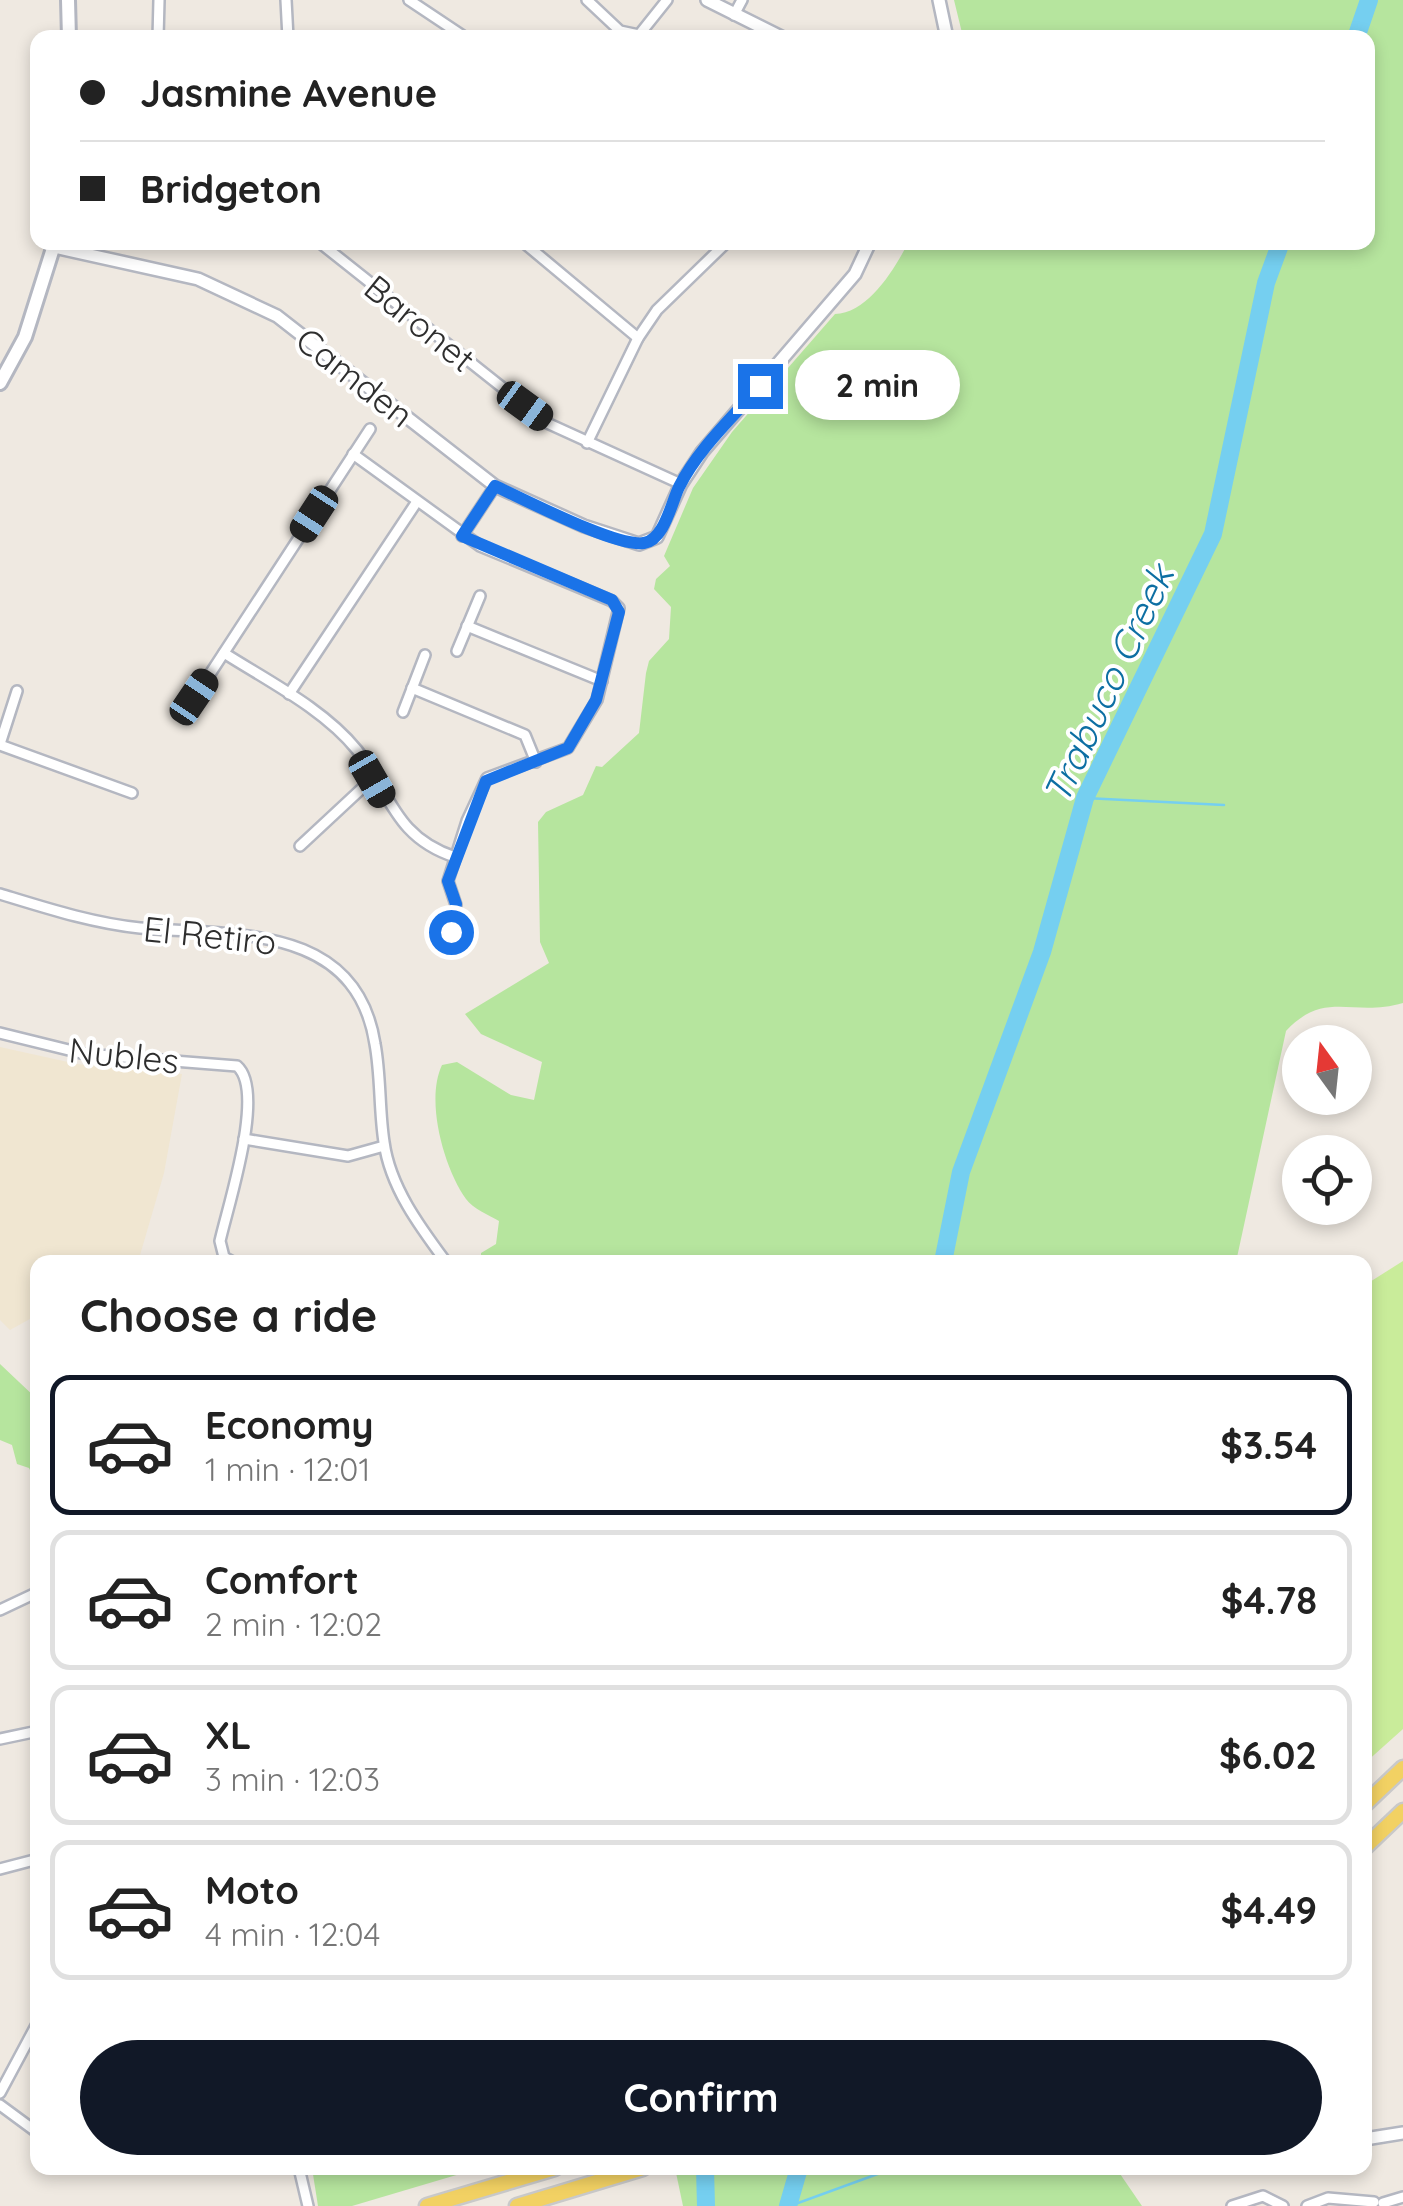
<!DOCTYPE html>
<meta charset="utf-8">
<style>
:root{--surface:#fff;--page:#f6f6f6;--text:#222;--muted:#767676;--line:#e0e0e0;--accent:#111827}
body{margin:0;font-family:Quicksand,sans-serif;background:var(--page);color:var(--text);height:100vh;display:flex;flex-direction:column;font-size:38px;white-space:nowrap}
*{box-sizing:border-box;margin:0}
p{font-size:32px;color:var(--muted)}
.icon{flex:none;width:55px;height:55px;fill:none;stroke:currentColor;stroke-width:2;stroke-linecap:round;stroke-linejoin:round}
.map{position:relative;flex:1;overflow:hidden}
.side{position:absolute;left:30px;top:1255px;width:1342px;height:920px;display:flex;flex-direction:column;background:var(--surface);border-radius:20px;box-shadow:0 5px 15px #0003}
.side>*{flex:none}
.top-card{position:absolute;left:30px;top:30px;width:1345px;height:220px;border-radius:20px;box-shadow:0 5px 15px #0003;display:grid;align-content:center;height:220px;padding:0 50px;background:var(--surface)}
.needle{width:65px;rotate:345deg}
.controls{position:absolute;left:1282px;top:1025px;display:grid;gap:20px}
.controls a{display:grid;place-items:center;width:90px;height:90px;border-radius:50%;background:var(--surface);box-shadow:0 5px 15px #0003;font-size:50px}
.end{position:absolute;width:45px;height:45px;margin:-22px;border:12px solid #1a73e8;background:#fff;box-shadow:0 0 0 5px #fff}
.from{border-radius:50%}
.bubble{position:absolute;height:70px;border-radius:35px;background:var(--surface);box-shadow:0 5px 15px #0003;font-size:32px;font-weight:800;line-height:70px;text-align:center}
.car{position:absolute;width:30px;height:60px;margin:-30px -15px;border-radius:12px;box-shadow:0 0 8px 2px #0007;background:linear-gradient(#222 24%,#8ab4d8 0 40%,#222 0 76%,#8ab4d8 0 86%,#222 0)}
.top-card b{display:flex;align-items:center;gap:35px;height:95px;font-size:38px}
.top-card b+b{border-top:2px solid var(--line)}
.top-card i{width:25px;height:25px;background:var(--text)}
ul{padding:0;list-style:none}
li{display:flex;align-items:center;gap:30px;height:140px;margin:0 20px 15px;padding:0 30px;border:5px solid var(--line);border-radius:20px}
li div{flex:1}
li b{display:block;font-size:38px}
li em{font-style:normal;font-weight:800}
li.current{border-color:var(--accent)}
li>.icon{width:90px;height:90px;stroke-width:1.5}
h2{padding:0 50px;font-size:45px;line-height:120px}
.primary-button{display:flex;gap:20px;margin-top:auto;padding:20px 50px}
.primary-button a{flex:1;height:115px;border-radius:60px;background:var(--accent);color:#fff;font-size:40px;font-weight:800;line-height:115px;text-align:center}
.map>svg:first-child{display:block}
.education{fill:#f0e6d1}
.green{fill:#b6e59e}
.pitch{fill:#c9ec9a}
.lines{fill:none;stroke-linecap:round;stroke-linejoin:round}
.stream{stroke:#75cff0;stroke-width:2.5}
.river{stroke:#75cff0;stroke-width:18}
.minor-casing{stroke:#b4b7c1;stroke-width:14}
.tertiary-casing{stroke:#b4b7c1;stroke-width:16}
.secondary-casing{stroke:#b4b7c1;stroke-width:18}
.primary-casing{stroke:#c9c9c9;stroke-width:19}
.minor{stroke:#fff;stroke-width:9}
.tertiary{stroke:#fff;stroke-width:11}
.secondary{stroke:#fff;stroke-width:12}
.primary{stroke:#f2d163;stroke-width:14}
.route{stroke:#1a73e8;stroke-width:12}
.labels{text-anchor:middle;dominant-baseline:central;stroke-width:8;stroke-linejoin:round;paint-order:stroke}
.street-label{font-size:35px;fill:#2e2e2e;stroke:#fff}
.water-label{font-size:38px;font-style:italic;fill:#0d6fa3;stroke:#fff}
</style>
<div class="map">
<svg width="1403" height="2206" viewBox="0 0 1403 2206">
<rect width="100%" height="100%" fill="#efe9e1"/>
<path class="education" d="M 0,1047 L 77,1064 L 182,1074 L 164,1173 L 138,1262 L 38,1262 L 37,1315 L 10,1330 L 0,1320 Z"/>
<g class="green">
<path d="M 954,0 L 1403,0 L 1403,1003 C 1353,1018 1325,989 1286,1031 L 1236,1262 L 481,1262 L 481,1253 L 496,1244 L 499,1221 C 489,1215 473,1209 466,1199 C 444,1168 425,1101 442,1065 L 457,1062 L 511,1095 L 534,1100 L 542,1062 L 481,1034 L 465,1014 L 549,963 L 540,942 L 538,822 L 546,812 L 583,795 L 596,766 L 602,767 L 639,733 L 646,673 L 649,661 L 669,639 L 671,607 L 654,589 L 656,579 L 670,566 L 664,556 L 693,488 L 732,432 L 835,314 C 868,313 894,270 908,243 L 1368,242 L 1368,38 L 963,37 Z"/>
<path d="M 0,1364 L 37,1399 L 37,1484 L 29,1468 L 17,1464 L 12,1445 L 0,1440 Z"/>
<path d="M 312,2168 L 480,2168 L 352,2206 L 318,2206 Z"/>
<path d="M 675,2168 L 1116,2168 L 1142,2206 L 683,2206 Z"/>
</g>
<path class="pitch" d="M 1403,1261 L 1403,1729 L 1365,1763 L 1365,1285 Z"/>
<g class="lines">
<g class="stream">
<path d="M 1085,798 L 1224,805"/>
<path d="M 790,2206 L 894,2168"/>
</g>
<g class="river">
<path d="M 1356,38 L 1369,0"/>
<path d="M 943,1262 L 961,1172 L 1042,952 L 1085,798 L 1213,534 L 1266,283 L 1281,242"/>
<path d="M 705,2168 L 706,2206"/>
<path d="M 788,2206 L 799,2168"/>
</g>
<g class="minor-casing">
<g id="minor">
<path d="M 286,0 L 288,38"/>
<path d="M 409,0 L 466,38"/>
<path d="M 587,0 L 620,31 L 639,35 L 667,0"/>
<path d="M 734,15 L 742,0"/>
<path d="M 158,38 L 159,0"/>
<path d="M 319,242 L 547,423 L 681,484"/>
<path d="M 523,242 L 638,338"/>
<path d="M 587,443 L 638,338 L 657,310 L 727,242"/>
<path d="M 353,454 L 480,546 L 612,601 L 619,608 L 597,700 L 568,748 L 487,778 L 467,821 L 448,881 L 456,905 L 451,932 L 470,937"/>
<path d="M 462,536 L 495,486"/>
<path d="M 467,626 L 602,681"/>
<path d="M 457,651 L 480,596"/>
<path d="M 224,653 C 268,681 324,709 357,750 C 390,792 394,837 455,857"/>
<path d="M 412,688 L 525,735 L 536,762"/>
<path d="M 289,694 L 416,503"/>
<path d="M 195,697 L 370,429"/>
<path d="M 403,712 L 425,655"/>
<path d="M 0,744 L 17,691"/>
<path d="M 0,745 L 132,793"/>
<path d="M 300,846 L 372,779"/>
<path d="M 0,894 C 46,908 92,923 140,928 C 231,936 356,922 375,1044 C 381,1076 379,1110 384,1142 C 390,1187 420,1227 446,1262"/>
<path d="M 0,1033 L 85,1054 L 237,1066 C 266,1091 228,1205 220,1241 L 224,1257 L 233,1262"/>
<path d="M 244,1139 L 348,1156 L 384,1146"/>
<path d="M 0,1610 L 38,1592"/>
<path d="M 0,1739 L 38,1731"/>
<path d="M 0,1869 L 38,1859"/>
<path d="M 0,2093 L 38,2022"/>
<path d="M 0,2105 L 38,2133"/>
<path d="M 108,2168 L 165,2168"/>
<path d="M 299,2168 L 308,2206"/>
<path d="M 1383,2203 L 1403,2197"/>
<path d="M 1232,2206 L 1263,2196 L 1283,2206"/>
<path d="M 1307,2206 L 1328,2198 L 1374,2202"/>
</g>
</g>
<g class="tertiary-casing">
<g id="tertiary">
<path d="M 707,0 L 783,38"/>
<path d="M 939,0 L 947,38"/>
<path d="M 54,247 L 198,279 L 277,316 L 495,486 L 584,526 L 639,544 L 657,537 L 681,484 L 702,452 L 855,274 L 870,242"/>
<path d="M 1365,2139 L 1403,2133"/>
</g>
</g>
<g class="secondary-casing">
<g id="secondary">
<path d="M 68,0 L 69,38"/>
<path d="M 0,383 L 25,337 L 55,242"/>
</g>
</g>
<g class="primary-casing">
<g id="primary">
<path d="M 1365,1804 L 1403,1768"/>
<path d="M 1365,1847 L 1403,1811"/>
<path d="M 427,2206 L 555,2168"/>
<path d="M 517,2206 L 643,2168"/>
</g>
</g>
<use href="#minor" class="minor"/>
<use href="#tertiary" class="tertiary"/>
<use href="#secondary" class="secondary"/>
<use href="#primary" class="primary"/>
</g>
<g class="lines">
<path class="route" d="M 451,932 L 456,904 L 448,881 L 486,781 L 568,748 L 596,700 L 619,612 L 612,600 L 462,536 L 495,486 C 524,499 617,548 644,543 C 664,540 671,504 679,487 C 698,449 732,418 760,386"/>
</g>
<g class="labels">
<g class="street-label">
<text transform="translate(420 323) rotate(39)">Baronet</text>
<text transform="translate(355 377) rotate(38)">Camden</text>
<text transform="translate(210 935) rotate(6)">El Retiro</text>
<text transform="translate(124 1055) rotate(6)">Nubles</text>
</g>
<g class="water-label">
<text transform="translate(1108 684) rotate(-65)">Trabuco Creek</text>
</g>
</g>
</svg>
<div class="controls">
<a><svg class="needle" viewBox="-14 -14 28 28"><path d="M0-13l5 13h-10z" fill="#e53935"/><path d="M0 13l5-13h-10z" fill="#767676"/></svg></a>
<a><svg class="icon" aria-label="locate" viewBox="0 0 24 24"><circle cx="12" cy="12" r="6"/><path d="M12 2v4M12 18v4M2 12h4M18 12h4"/></svg></a>
</div>
<i class="end from" style="left:451px;top:932px"></i>
<i class="end" style="left:760px;top:386px"></i>
<div class="bubble" style="left:795px;top:350px;width:165px">2 min</div>
<i class="car" style="left:525px;top:406px;rotate:126deg"></i>
<i class="car" style="left:314px;top:514px;rotate:213deg"></i>
<i class="car" style="left:194px;top:697px;rotate:34deg"></i>
<i class="car" style="left:372px;top:779px;rotate:150deg"></i>
<div class="top-card">
<b><i class="from"></i>Jasmine Avenue</b>
<b><i></i>Bridgeton</b>
</div>
<section class="side">
<h2>Choose a ride</h2>
<ul>
<li class="current"><svg class="icon" aria-label="car" viewBox="0 0 24 24"><path d="M5 17H2v-5l4-1 3-4h7l3 4 3 1v5h-3M9 17h6M6 11h13"/><circle cx="7" cy="17" r="2"/><circle cx="17" cy="17" r="2"/></svg><div><b>Economy</b><p>1 min · 12:01</p></div><em>$3.54</em></li>
<li><svg class="icon" aria-label="car" viewBox="0 0 24 24"><path d="M5 17H2v-5l4-1 3-4h7l3 4 3 1v5h-3M9 17h6M6 11h13"/><circle cx="7" cy="17" r="2"/><circle cx="17" cy="17" r="2"/></svg><div><b>Comfort</b><p>2 min · 12:02</p></div><em>$4.78</em></li>
<li><svg class="icon" aria-label="car" viewBox="0 0 24 24"><path d="M5 17H2v-5l4-1 3-4h7l3 4 3 1v5h-3M9 17h6M6 11h13"/><circle cx="7" cy="17" r="2"/><circle cx="17" cy="17" r="2"/></svg><div><b>XL</b><p>3 min · 12:03</p></div><em>$6.02</em></li>
<li><svg class="icon" aria-label="car" viewBox="0 0 24 24"><path d="M5 17H2v-5l4-1 3-4h7l3 4 3 1v5h-3M9 17h6M6 11h13"/><circle cx="7" cy="17" r="2"/><circle cx="17" cy="17" r="2"/></svg><div><b>Moto</b><p>4 min · 12:04</p></div><em>$4.49</em></li>
</ul>
<div class="primary-button"><a>Confirm</a></div>
</section>
</div>
